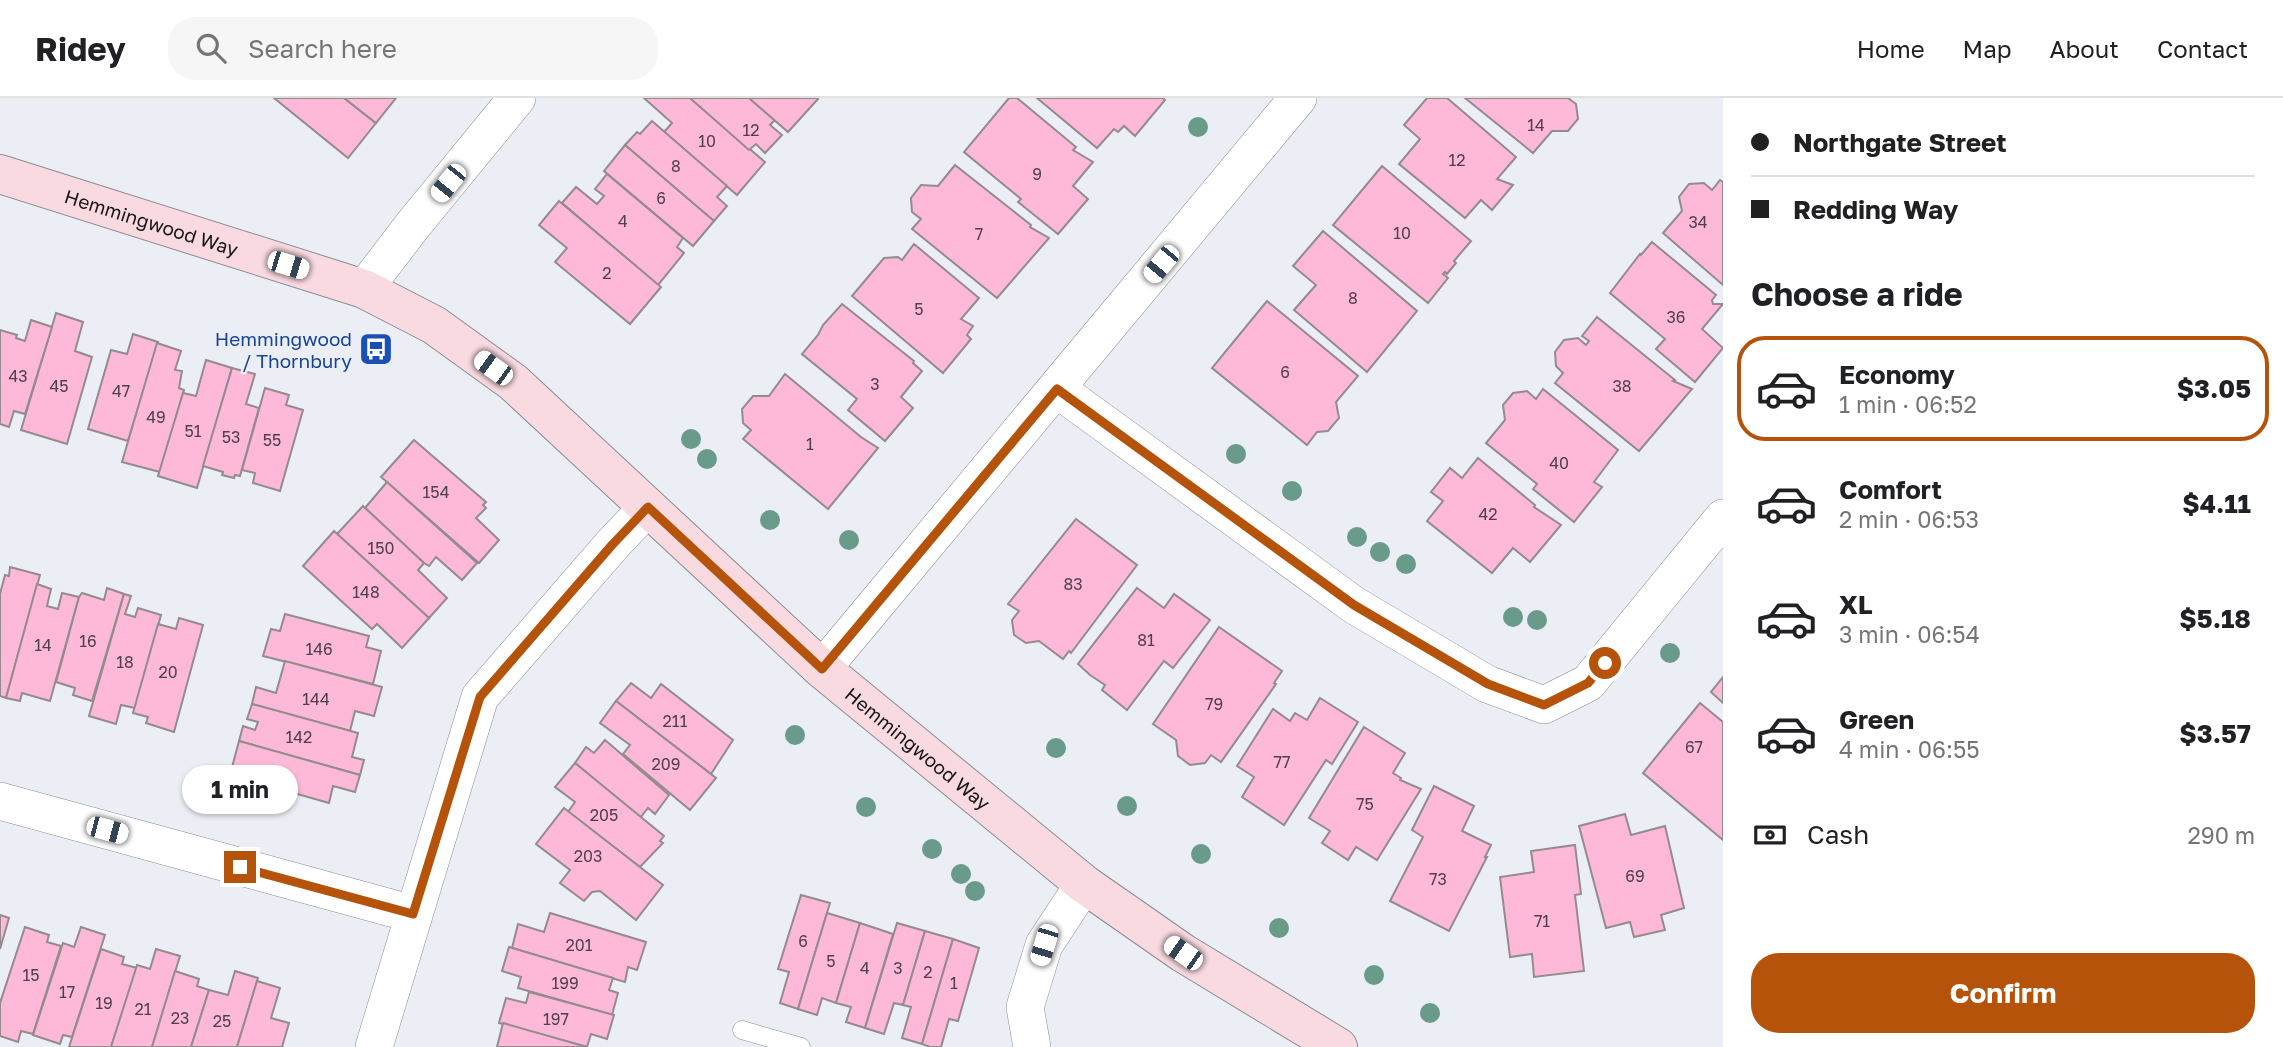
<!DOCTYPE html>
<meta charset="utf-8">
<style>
:root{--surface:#fff;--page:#f6f6f6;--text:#202124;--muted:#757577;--line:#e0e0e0;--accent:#b45309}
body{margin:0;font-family:"Golos Text",sans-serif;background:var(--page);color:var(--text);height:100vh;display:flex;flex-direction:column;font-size:26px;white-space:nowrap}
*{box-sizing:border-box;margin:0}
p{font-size:23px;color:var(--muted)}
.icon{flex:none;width:38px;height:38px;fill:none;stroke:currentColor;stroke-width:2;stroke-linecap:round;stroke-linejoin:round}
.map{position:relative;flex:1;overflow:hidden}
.panel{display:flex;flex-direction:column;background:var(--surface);width:560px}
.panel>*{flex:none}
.hud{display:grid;align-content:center;height:154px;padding:0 28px;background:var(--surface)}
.end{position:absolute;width:32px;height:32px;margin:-16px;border:9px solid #b45309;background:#fff;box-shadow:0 0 0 4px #fff}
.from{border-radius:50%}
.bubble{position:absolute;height:49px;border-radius:24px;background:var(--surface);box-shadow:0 2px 5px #0004;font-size:23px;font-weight:700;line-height:49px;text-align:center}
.car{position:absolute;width:21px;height:42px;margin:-21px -10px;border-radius:9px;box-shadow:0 0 5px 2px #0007;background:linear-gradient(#fff 24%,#345 0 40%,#fff 0 76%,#345 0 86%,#fff 0)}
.hud b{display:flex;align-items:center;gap:24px;height:66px;font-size:26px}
.hud b+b{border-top:2px solid var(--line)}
.hud i{width:18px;height:18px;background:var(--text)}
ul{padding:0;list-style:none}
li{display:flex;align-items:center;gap:21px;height:105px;margin:0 14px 10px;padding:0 14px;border:4px solid transparent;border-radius:28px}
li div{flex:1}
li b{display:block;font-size:26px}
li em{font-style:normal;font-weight:700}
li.on{border-color:var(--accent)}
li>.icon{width:63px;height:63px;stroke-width:1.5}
h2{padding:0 28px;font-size:32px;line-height:84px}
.pay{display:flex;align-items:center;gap:18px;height:77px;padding:0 28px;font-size:26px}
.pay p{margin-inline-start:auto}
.primary-button{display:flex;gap:14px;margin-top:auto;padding:14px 28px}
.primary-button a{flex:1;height:80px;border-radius:28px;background:var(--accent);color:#fff;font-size:28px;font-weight:700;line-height:80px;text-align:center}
header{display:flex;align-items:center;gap:42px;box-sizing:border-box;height:98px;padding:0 35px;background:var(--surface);border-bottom:2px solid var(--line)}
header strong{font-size:33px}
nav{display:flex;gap:38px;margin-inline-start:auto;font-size:24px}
.search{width:490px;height:63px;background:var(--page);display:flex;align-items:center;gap:18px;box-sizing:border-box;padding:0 24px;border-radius:28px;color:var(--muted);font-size:26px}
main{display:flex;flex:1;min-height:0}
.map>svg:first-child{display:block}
.building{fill:#fdb9d7;stroke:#938b8e;stroke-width:2}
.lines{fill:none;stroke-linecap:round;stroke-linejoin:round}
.lane-casing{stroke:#8b8c93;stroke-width:19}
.street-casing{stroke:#8b8c93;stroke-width:38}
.secondary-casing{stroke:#8b8c93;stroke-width:40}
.lane{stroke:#fff;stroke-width:18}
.street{stroke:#fff;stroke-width:37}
.secondary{stroke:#f8dae0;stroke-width:38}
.tree{fill:#6a9a8a}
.route{stroke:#b45309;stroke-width:9}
.labels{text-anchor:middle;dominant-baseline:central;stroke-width:5;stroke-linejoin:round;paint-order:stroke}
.number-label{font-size:16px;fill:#504049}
.street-label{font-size:19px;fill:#17171a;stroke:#eceef5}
.transit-label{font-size:19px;fill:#164399;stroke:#eceef5;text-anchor:end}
</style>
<header>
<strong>Ridey</strong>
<div class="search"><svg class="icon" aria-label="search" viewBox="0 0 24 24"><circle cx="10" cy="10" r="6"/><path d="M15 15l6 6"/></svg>Search here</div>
<nav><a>Home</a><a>Map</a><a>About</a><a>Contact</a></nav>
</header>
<main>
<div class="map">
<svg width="1723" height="949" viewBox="0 0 1723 949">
<rect width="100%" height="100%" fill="#eceef5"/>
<g class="building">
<path d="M 274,0 L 344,0 L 376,25 L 348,60 Z"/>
<path d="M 344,0 L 396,0 L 376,25 Z"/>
<path d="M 644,0 L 690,0 L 765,64 L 737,97 L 664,34 L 672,25 Z"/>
<path d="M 690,0 L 749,0 L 775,22 L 770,27 L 782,37 L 765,55 L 756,46 L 749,52 Z"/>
<path d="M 749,0 L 817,0 L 818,1 L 788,34 Z"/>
<path d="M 1009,0 L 1017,0 L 1076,49 L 1073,52 L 1093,64 L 1073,88 L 1088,101 L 1058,136 L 1018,104 L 1021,101 L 964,54 Z"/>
<path d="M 1037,0 L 1163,0 L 1165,2 L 1135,38 L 1124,28 L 1118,34 L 1114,31 L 1097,50 Z"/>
<path d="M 1427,0 L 1447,0 L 1516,59 L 1497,81 L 1513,87 L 1492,112 L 1481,102 L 1465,120 L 1399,66 L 1420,41 L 1404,27 Z"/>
<path d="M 1465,0 L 1568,0 L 1576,6 L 1578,21 L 1568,33 L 1552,33 L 1533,55 Z"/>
<path d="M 652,23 L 727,88 L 717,99 L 727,108 L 714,123 L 625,47 L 637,34 L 640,36 Z"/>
<path d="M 625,47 L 714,123 L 693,148 L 604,73 Z"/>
<path d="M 955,67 L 1031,127 L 1030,129 L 1049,140 L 997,200 L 912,131 L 921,121 L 912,114 L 911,100 L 921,87 L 938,88 Z"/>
<path d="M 1382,68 L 1471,143 L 1454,163 L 1456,165 L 1447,176 L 1445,174 L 1443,176 L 1448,180 L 1428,205 L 1333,127 Z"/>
<path d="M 607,76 L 683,140 L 677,149 L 684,155 L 658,187 L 562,105 L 576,89 L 597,106 L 604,98 L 595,91 Z"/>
<path d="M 1720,82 L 1723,84 L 1723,187 L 1663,135 L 1682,113 L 1679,99 L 1689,86 L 1704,85 L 1712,92 Z"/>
<path d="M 559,103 L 661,189 L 630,226 L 555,164 L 567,150 L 539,127 Z"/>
<path d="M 1323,133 L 1417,213 L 1367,274 L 1294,212 L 1316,187 L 1293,168 Z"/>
<path d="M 1652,144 L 1716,197 L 1712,202 L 1713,206 L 1723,206 L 1702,231 L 1723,250 L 1695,284 L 1656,251 L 1665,241 L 1610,195 L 1640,156 L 1641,157 Z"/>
<path d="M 914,146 L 979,200 L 961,221 L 973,228 L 967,237 L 971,241 L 943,275 L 852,198 L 884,160 L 898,159 L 902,162 Z"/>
<path d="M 1267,203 L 1358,278 L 1336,304 L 1339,320 L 1328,333 L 1317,334 L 1307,347 L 1212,270 Z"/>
<path d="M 842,206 L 914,263 L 913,265 L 922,273 L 901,299 L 913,310 L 885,343 L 848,312 L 857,301 L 802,256 L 818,237 L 823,227 Z"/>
<path d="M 56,215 L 83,224 L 75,253 L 92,259 L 67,346 L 21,332 Z"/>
<path d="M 1597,219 L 1675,282 L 1673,283 L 1692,291 L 1639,353 L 1555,285 L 1563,275 L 1556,268 L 1555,254 L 1564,242 L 1578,240 L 1586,247 L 1589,243 L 1582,238 Z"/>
<path d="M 31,222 L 52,229 L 25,316 L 14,313 L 9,329 L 0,326 L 0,232 L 17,237 L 16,240 L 25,243 Z"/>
<path d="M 133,236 L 158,244 L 128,343 L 88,331 L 111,252 L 127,256 Z"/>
<path d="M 157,245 L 181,253 L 175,272 L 182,273 L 179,290 L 184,292 L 160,374 L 122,364 Z"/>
<path d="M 206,262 L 232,270 L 197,390 L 158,378 L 183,295 L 196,298 Z"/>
<path d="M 232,270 L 255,276 L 246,306 L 259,310 L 240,378 L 235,377 L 234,380 L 222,377 L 223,374 L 203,368 Z"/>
<path d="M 785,276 L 861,339 L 878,350 L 828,411 L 743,341 L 751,332 L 743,325 L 742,311 L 753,298 L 769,298 Z"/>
<path d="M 265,290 L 289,297 L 286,307 L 303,312 L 280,393 L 253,385 L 255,375 L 242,372 Z"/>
<path d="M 1543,291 L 1618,352 L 1594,384 L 1602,389 L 1574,424 L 1533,391 L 1537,386 L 1486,345 L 1505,322 L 1503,307 L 1513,295 L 1527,293 L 1536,301 Z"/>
<path d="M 414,342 L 486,404 L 483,407 L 486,410 L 476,420 L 499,442 L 479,465 L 381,379 Z"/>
<path d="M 1478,360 L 1535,407 L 1534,409 L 1561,427 L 1530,464 L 1513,450 L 1492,475 L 1427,423 L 1443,403 L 1431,394 L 1450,370 L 1462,380 Z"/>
<path d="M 387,384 L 477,465 L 462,482 L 436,459 L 429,468 L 424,465 L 365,410 Z"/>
<path d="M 363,408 L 424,465 L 418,472 L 447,500 L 429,520 L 337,436 Z"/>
<path d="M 1076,421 L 1137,467 L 1071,555 L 1069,553 L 1063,561 L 1039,543 L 1026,545 L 1014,537 L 1012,522 L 1019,513 L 1008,506 Z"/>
<path d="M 334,433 L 429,520 L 402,550 L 377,526 L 372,531 L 303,468 Z"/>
<path d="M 10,469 L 40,477 L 6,600 L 0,598 L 0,496 L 5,477 L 9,478 Z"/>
<path d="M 37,486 L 51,491 L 47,508 L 58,511 L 62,495 L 79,499 L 50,603 L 22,595 L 20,603 L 6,600 Z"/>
<path d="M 107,490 L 124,496 L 92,603 L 73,597 L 75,590 L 56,584 L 79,499 L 82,495 L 104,502 Z"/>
<path d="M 1137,490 L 1164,510 L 1174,496 L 1210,522 L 1173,570 L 1164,563 L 1127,612 L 1102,592 L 1105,587 L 1090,577 L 1078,566 Z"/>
<path d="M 124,496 L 131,498 L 125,516 L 135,519 L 138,510 L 161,517 L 135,610 L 121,607 L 116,626 L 89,618 Z"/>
<path d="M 285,516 L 369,538 L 366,549 L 381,553 L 373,586 L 263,558 L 271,531 L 280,533 Z"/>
<path d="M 179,520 L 203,527 L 174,634 L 146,625 L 148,619 L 133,615 L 158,526 L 176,531 Z"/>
<path d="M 1219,529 L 1282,573 L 1274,585 L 1276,586 L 1221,664 L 1211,657 L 1205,665 L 1190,667 L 1178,658 L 1176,642 L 1153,626 Z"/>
<path d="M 285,563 L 382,589 L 374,618 L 355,613 L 350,633 L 252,606 L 256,589 L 276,595 Z"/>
<path d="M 1723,579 L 1723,605 L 1711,594 Z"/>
<path d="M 631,585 L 651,600 L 661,586 L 733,642 L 711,676 L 616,603 Z"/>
<path d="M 1320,600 L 1358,624 L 1332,666 L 1326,662 L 1284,727 L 1242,699 L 1254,679 L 1237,668 L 1273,611 L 1290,623 L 1295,615 L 1307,622 Z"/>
<path d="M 616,603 L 716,680 L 690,712 L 623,656 L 630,647 L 600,625 Z"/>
<path d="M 1700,605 L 1723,624 L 1723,742 L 1643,675 Z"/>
<path d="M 252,606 L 358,635 L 352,659 L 364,662 L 360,677 L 239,643 L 243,628 L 255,632 L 258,624 L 247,621 Z"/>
<path d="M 1364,629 L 1405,655 L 1393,675 L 1401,680 L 1400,682 L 1421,691 L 1377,762 L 1356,749 L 1348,762 L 1322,745 L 1330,733 L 1309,720 Z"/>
<path d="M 605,642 L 669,697 L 655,716 L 648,710 L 640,720 L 575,665 L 586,649 L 594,655 Z"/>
<path d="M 239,643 L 360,677 L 355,694 L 333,688 L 329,705 L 230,677 Z"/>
<path d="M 575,665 L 664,738 L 660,743 L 663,745 L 640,769 L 568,714 L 575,704 L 555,689 Z"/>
<path d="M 1434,688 L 1474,708 L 1462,733 L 1491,747 L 1485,759 L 1487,759 L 1449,833 L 1390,803 L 1423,739 L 1412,732 Z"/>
<path d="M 564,710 L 663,787 L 636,822 L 600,793 L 592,794 L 584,803 L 560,785 L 570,772 L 536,746 Z"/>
<path d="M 1625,716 L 1631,737 L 1665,728 L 1684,810 L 1661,817 L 1665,832 L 1634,839 L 1630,824 L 1606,830 L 1579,728 Z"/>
<path d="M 1575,747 L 1581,796 L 1575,797 L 1584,873 L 1534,879 L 1532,856 L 1510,859 L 1500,779 L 1534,774 L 1531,753 Z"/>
<path d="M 801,797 L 830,805 L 798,911 L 780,905 L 789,874 L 778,871 Z"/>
<path d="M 550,815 L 646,844 L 637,872 L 628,869 L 625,884 L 512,850 L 518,826 L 544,834 Z"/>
<path d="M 827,815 L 860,825 L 836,905 L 822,900 L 817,917 L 798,911 Z"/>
<path d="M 0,817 L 9,820 L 0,851 Z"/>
<path d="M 860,825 L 893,836 L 865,930 L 846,924 L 851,909 L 836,905 Z"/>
<path d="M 897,825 L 925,833 L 903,907 L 894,905 L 884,936 L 865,930 Z"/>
<path d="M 25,829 L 49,837 L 47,844 L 61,848 L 33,936 L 21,933 L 18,944 L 0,938 L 0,905 Z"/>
<path d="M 81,829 L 105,837 L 72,939 L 63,937 L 60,946 L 33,937 L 63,845 L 74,849 Z"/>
<path d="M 925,833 L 953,841 L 922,946 L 902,940 L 911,909 L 903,907 Z"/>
<path d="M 953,841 L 979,850 L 958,923 L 949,921 L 941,949 L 930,949 L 922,946 Z"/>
<path d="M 509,849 L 613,880 L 609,892 L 618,895 L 612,917 L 518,890 L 521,879 L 502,873 Z"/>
<path d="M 101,851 L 124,859 L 122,866 L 137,870 L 111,949 L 69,949 Z"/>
<path d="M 156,851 L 180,858 L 152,949 L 111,949 L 137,867 L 150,871 Z"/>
<path d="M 175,873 L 199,881 L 197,888 L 209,892 L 191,949 L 152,949 Z"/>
<path d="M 235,873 L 258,880 L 237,949 L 191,949 L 209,892 L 228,897 Z"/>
<path d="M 257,883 L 280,890 L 271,920 L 289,925 L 282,949 L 237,949 Z"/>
<path d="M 529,894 L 614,917 L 607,941 L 591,936 L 587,949 L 499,925 L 506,900 L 526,905 Z"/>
<path d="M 503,925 L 587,949 L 588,949 L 497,949 Z"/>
</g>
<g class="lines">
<g class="lane-casing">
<path id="lane" d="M 742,932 L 801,949"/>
</g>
<g class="street-casing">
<g id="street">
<path d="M 364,191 L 413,127 L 517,0"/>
<path d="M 1057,291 L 1354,507 L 1487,586 L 1544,607 L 1588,585 L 1723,420"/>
<path d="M 822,571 L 1298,0"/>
<path d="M 0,703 L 413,816"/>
<path d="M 374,949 L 480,599 L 612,447 L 648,409"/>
<path d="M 1032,949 L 1025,909 L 1044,847 L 1084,786"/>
</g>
</g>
<g class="secondary-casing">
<g id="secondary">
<path id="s1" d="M 0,76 L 364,191 L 434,227 L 513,284 L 822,571 L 1084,786 L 1183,855 L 1338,949"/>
</g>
</g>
<use href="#lane" class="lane"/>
<use href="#street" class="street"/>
<use href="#secondary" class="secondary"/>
</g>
<g class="tree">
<circle cx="1198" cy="29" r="10"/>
<circle cx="691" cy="341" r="10"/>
<circle cx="1236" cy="356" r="10"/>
<circle cx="707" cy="361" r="10"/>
<circle cx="1292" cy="393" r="10"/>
<circle cx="770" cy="422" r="10"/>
<circle cx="1357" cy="439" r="10"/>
<circle cx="849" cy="442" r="10"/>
<circle cx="1380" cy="454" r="10"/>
<circle cx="1406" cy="466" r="10"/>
<circle cx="1513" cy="519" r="10"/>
<circle cx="1537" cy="522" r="10"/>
<circle cx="1670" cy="555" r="10"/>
<circle cx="795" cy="637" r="10"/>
<circle cx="1056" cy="650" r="10"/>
<circle cx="1127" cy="708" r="10"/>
<circle cx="866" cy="709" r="10"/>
<circle cx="932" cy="751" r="10"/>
<circle cx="1201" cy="756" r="10"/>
<circle cx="961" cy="776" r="10"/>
<circle cx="975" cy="793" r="10"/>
<circle cx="1279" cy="830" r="10"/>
<circle cx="1374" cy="877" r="10"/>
<circle cx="1430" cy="915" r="10"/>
</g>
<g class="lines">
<path class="route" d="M 240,769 L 413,816 L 480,599 L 612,447 L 648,409 L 822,571 L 1057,291 L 1354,507 L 1488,586 L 1544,607 L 1588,585 L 1605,565"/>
</g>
<defs>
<g id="bus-square" transform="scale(1.75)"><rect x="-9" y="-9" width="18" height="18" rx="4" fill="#1a4fb4" stroke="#eceef5"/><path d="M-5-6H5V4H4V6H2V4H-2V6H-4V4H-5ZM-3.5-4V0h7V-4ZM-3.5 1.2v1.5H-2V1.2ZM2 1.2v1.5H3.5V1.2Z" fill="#fff"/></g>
</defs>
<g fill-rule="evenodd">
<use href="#bus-square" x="376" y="251"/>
</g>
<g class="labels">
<g class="number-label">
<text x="1536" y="27">14</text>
<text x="751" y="32">12</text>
<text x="707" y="43">10</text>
<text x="1457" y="62">12</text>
<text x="676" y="68">8</text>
<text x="1037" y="76">9</text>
<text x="661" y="100">6</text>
<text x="623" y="123">4</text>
<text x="1698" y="124">34</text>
<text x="1402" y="135">10</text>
<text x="979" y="136">7</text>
<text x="607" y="175">2</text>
<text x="1353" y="200">8</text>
<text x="919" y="211">5</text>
<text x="1676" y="219">36</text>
<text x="1285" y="274">6</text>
<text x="18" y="278">43</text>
<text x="875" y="286">3</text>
<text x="59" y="288">45</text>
<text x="1622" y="288">38</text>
<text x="121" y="293">47</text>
<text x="156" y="319">49</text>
<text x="193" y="333">51</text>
<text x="231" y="339">53</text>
<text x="272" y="342">55</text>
<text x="810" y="346">1</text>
<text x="1559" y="365">40</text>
<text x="436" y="394">154</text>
<text x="1488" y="416">42</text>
<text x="381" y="450">150</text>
<text x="1073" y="486">83</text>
<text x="366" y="494">148</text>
<text x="1146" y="542">81</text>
<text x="88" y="543">16</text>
<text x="43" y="547">14</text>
<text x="319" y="551">146</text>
<text x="125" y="564">18</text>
<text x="168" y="574">20</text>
<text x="316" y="601">144</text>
<text x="1214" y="606">79</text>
<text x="675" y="623">211</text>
<text x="299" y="639">142</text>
<text x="1694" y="649">67</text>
<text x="1282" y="664">77</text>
<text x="666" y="666">209</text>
<text x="1365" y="706">75</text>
<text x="604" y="717">205</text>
<text x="588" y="758">203</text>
<text x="1635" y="778">69</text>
<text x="1438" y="781">73</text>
<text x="1542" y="823">71</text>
<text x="803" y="843">6</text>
<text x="579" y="847">201</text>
<text x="831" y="863">5</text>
<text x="865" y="870">4</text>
<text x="898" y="870">3</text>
<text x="928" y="874">2</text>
<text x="31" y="877">15</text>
<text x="565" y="885">199</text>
<text x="954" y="885">1</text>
<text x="67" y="894">17</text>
<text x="104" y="905">19</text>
<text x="143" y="911">21</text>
<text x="180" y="920">23</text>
<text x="556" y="921">197</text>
<text x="222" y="923">25</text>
</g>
<g class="street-label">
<text stroke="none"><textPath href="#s1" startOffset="159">Hemmingwood Way</textPath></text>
<text stroke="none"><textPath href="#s1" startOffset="1104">Hemmingwood Way</textPath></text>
</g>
<g class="transit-label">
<text x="352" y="240">Hemmingwood<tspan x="352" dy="22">/ Thornbury</tspan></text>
</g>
</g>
</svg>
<i class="end from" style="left:1605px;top:565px"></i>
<i class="end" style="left:240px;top:769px"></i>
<div class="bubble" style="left:182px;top:667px;width:116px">1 min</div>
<i class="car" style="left:448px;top:85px;rotate:219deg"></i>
<i class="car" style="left:1161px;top:166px;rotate:220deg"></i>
<i class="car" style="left:288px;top:167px;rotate:107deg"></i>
<i class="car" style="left:493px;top:270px;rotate:306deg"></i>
<i class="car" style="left:107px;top:732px;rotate:105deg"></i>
<i class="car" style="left:1044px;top:847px;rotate:197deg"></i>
<i class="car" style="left:1183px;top:855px;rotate:305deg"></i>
</div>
<section class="panel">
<div class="hud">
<b><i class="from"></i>Northgate Street</b>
<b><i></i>Redding Way</b>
</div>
<h2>Choose a ride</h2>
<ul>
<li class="on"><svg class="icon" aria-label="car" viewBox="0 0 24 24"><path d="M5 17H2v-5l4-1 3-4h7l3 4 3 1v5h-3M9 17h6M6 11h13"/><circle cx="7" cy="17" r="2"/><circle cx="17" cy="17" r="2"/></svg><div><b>Economy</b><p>1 min · 06:52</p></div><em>$3.05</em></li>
<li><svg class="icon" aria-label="car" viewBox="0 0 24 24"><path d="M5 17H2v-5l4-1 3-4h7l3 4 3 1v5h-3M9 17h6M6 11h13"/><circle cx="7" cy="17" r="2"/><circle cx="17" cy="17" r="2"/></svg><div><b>Comfort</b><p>2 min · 06:53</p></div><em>$4.11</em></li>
<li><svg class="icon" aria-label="car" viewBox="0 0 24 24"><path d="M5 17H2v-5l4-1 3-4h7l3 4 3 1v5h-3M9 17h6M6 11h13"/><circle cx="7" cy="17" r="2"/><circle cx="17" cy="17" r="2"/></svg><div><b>XL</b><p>3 min · 06:54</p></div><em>$5.18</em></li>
<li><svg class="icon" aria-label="car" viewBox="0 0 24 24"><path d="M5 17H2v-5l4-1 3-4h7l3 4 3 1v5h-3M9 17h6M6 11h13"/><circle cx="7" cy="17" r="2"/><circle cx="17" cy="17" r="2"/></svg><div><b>Green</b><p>4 min · 06:55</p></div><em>$3.57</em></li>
</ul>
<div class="pay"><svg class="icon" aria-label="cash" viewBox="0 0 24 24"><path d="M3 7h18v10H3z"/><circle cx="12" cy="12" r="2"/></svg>Cash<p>290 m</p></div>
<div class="primary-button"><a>Confirm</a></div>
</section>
</main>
